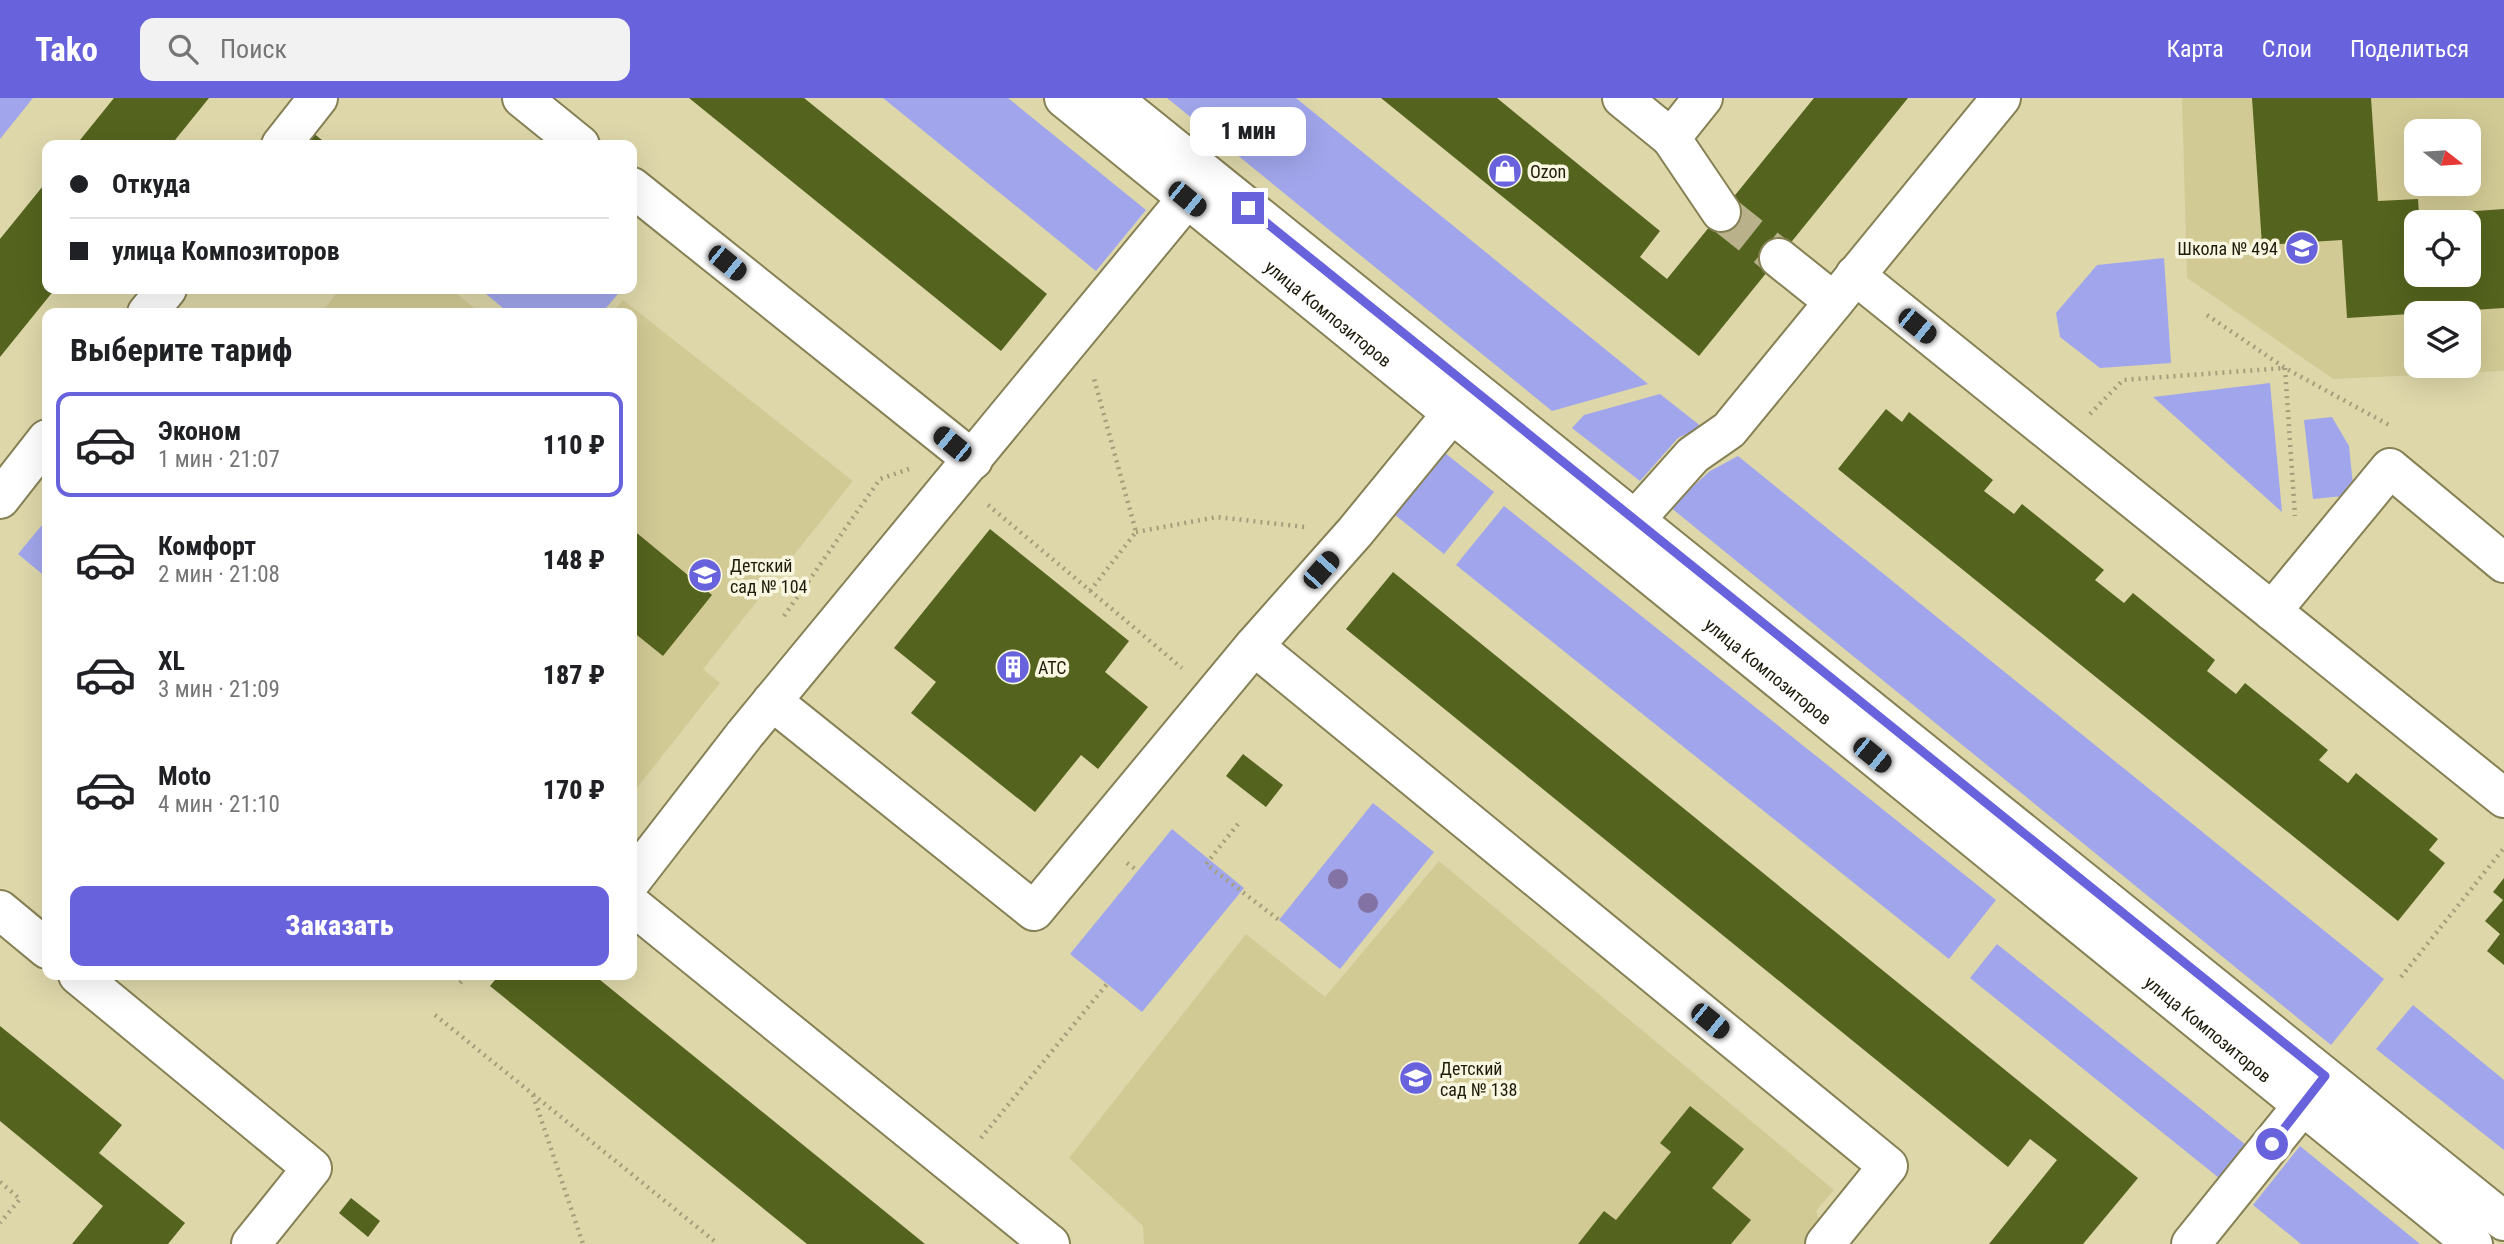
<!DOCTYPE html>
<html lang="ru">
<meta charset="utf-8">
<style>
:root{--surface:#fff;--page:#f2f2f2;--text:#202124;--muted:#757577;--line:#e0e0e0;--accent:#6863dc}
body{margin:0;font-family:"Roboto Condensed",sans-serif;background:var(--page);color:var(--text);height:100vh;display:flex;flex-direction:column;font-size:26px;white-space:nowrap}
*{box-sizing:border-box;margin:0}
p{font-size:23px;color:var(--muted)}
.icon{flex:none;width:38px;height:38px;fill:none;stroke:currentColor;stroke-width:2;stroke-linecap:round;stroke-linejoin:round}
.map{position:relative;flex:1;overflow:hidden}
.sheet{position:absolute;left:42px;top:210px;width:595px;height:672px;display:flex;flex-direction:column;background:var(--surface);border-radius:14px;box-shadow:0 7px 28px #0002}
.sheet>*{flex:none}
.banner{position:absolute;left:42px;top:42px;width:595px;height:154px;border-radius:14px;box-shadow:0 7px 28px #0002;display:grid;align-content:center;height:154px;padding:0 28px;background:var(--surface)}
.needle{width:46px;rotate:107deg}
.buttons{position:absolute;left:2404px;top:21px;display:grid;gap:14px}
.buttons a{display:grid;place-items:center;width:77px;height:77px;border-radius:14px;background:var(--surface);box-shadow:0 7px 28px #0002;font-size:35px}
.end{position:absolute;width:32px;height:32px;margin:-16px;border:9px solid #6863dc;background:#fff;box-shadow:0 0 0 4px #fff}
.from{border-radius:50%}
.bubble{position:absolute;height:49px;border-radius:14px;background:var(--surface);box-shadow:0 7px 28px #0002;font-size:23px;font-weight:800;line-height:49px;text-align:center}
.car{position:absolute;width:21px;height:42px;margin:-21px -10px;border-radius:9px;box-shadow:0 0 5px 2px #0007;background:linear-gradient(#222 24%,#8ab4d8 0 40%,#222 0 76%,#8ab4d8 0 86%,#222 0)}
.banner b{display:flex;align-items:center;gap:24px;height:66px;font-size:26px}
.banner b+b{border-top:2px solid var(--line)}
.banner i{width:18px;height:18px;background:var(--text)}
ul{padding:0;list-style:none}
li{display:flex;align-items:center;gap:21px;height:105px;margin:0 14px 10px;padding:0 14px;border:4px solid transparent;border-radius:14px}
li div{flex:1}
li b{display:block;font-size:26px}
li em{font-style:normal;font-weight:800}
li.on{border-color:var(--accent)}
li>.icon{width:63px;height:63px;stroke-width:1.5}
h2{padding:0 28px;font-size:32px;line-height:84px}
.cta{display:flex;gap:14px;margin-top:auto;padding:14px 28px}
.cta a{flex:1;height:80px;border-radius:14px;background:var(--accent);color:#fff;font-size:28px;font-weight:800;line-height:80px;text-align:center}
header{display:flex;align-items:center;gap:42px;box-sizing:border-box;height:98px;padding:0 35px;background:var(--accent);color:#fff}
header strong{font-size:33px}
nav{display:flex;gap:38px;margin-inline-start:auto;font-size:24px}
.search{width:490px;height:63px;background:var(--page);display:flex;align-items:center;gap:18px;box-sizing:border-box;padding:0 24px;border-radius:14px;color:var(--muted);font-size:26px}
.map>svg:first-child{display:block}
.built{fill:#d2ca95;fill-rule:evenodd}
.green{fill:#a1a6ec}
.building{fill:#54641e;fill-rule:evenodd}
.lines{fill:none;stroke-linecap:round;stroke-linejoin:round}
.minor-tunnel{stroke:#b8b18a;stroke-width:38;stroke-dasharray:38 19;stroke-linecap:butt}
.minor-casing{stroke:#868055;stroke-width:42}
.path{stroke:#a49e7a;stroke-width:4.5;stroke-dasharray:2 5;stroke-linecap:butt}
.minor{stroke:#fff;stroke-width:38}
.tree{fill:#8373a4}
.route{stroke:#6863dc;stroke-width:9}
.labels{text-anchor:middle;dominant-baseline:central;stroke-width:7;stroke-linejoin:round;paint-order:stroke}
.poi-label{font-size:18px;fill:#1e1b0a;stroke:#faf7e1;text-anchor:start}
.street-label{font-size:18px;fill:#1e1b0a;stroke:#faf7e1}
</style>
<header>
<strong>Tako</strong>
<div class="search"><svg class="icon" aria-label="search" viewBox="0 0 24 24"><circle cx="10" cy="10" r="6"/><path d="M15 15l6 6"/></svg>Поиск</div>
<nav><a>Карта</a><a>Слои</a><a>Поделиться</a></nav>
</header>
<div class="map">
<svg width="2504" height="1146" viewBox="0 0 2504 1146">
<rect width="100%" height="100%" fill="#ded7aa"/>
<g class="built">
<path d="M 2182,0 L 2504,0 L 2504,273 L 2333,281 L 2187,180 ZM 2417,33 L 2469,33 L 2469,86 L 2417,86 ZM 2417,124 L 2469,124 L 2469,177 L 2417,177 ZM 2417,215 L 2469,215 L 2469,268 L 2417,268 Z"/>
<path d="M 340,191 L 451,191 L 480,215 L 321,215 Z"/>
<path d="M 623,202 L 853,383 L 703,571 L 720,585 L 632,696 L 632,215 L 612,215 Z"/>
<path d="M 1439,763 L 1834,1092 L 1816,1113 L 1823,1132 L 1811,1146 L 1144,1146 L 1143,1128 L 1069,1060 L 1246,836 L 1325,899 Z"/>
</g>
<g class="green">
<path d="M 0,0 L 33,0 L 0,41 Z"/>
<path d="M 883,0 L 1008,0 L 1146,112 L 1096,173 Z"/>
<path d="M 1167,0 L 1296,0 L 1648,286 L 1552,313 Z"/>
<path d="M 2164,160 L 2171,265 L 2100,270 L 2060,239 L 2056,215 L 2097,167 Z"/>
<path d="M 480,191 L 622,191 L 602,215 L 509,215 Z"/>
<path d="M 2270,285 L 2282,414 L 2153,299 Z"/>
<path d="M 1660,296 L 1702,329 L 1678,340 L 1640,383 L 1572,330 L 1584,317 Z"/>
<path d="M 2332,319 L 2349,348 L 2354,397 L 2313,401 L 2304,322 Z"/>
<path d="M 1445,355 L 1494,394 L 1444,456 L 1395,417 Z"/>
<path d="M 1738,358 L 2384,881 L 2331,947 L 1670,409 L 1710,373 Z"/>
<path d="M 1504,408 L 1996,802 L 1949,861 L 1456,467 Z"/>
<path d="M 47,421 L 47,480 L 18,456 Z"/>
<path d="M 1373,705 L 1434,754 L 1340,871 L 1279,822 Z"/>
<path d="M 1172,731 L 1244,790 L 1142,914 L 1070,856 Z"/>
<path d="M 1997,846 L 2246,1047 L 2219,1080 L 1970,880 Z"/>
<path d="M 2413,907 L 2504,982 L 2504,1052 L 2376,951 Z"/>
<path d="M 2300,1048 L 2420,1146 L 2301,1146 L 2253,1107 Z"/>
</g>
<g class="building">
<path d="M 114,0 L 209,0 L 171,47 L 76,47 Z"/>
<path d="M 689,0 L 804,0 L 1047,196 L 1001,253 Z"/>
<path d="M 1381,0 L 1497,0 L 1660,133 L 1640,159 L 1667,181 L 1814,0 L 1908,0 L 1699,258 Z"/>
<path d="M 2252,0 L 2371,0 L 2378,103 L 2418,101 L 2419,117 L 2504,111 L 2504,210 L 2347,220 L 2342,142 L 2262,147 ZM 2417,124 L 2469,124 L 2469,177 L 2417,177 Z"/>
<path d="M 312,34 L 328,47 L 301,47 Z"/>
<path d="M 47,83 L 47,191 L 55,191 L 0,259 L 0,141 Z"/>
<path d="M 1886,311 L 1902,324 L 1909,314 L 1993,382 L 1984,393 L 2014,416 L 2022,406 L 2104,472 L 2095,482 L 2124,505 L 2133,495 L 2215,562 L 2207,573 L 2236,596 L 2245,585 L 2328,652 L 2319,662 L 2348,685 L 2356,675 L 2438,741 L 2429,752 L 2445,765 L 2398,823 L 1838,371 Z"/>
<path d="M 632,431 L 712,497 L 663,558 L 632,533 Z"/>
<path d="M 990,431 L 1129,543 L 1105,574 L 1148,609 L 1098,671 L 1081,657 L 1035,714 L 911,615 L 936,584 L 894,550 Z"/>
<path d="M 1393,474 L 2138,1080 L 2083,1146 L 1989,1146 L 2057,1062 L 2030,1041 L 2008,1069 L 1346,531 Z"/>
<path d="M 1243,656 L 1283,687 L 1266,709 L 1226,678 Z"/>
<path d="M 2504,780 L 2504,867 L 2487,853 L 2500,836 L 2485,823 L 2503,802 L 2493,794 Z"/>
<path d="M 499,877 L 594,877 L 925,1146 L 807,1146 L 490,888 Z"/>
<path d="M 0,928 L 122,1027 L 99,1055 L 185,1125 L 168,1146 L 72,1146 L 103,1108 L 0,1023 Z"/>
<path d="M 1690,1008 L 1744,1051 L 1712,1090 L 1751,1122 L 1731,1146 L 1578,1146 L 1604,1113 L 1616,1122 L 1671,1054 L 1660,1045 Z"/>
<path d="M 351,1100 L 380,1123 L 368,1139 L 339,1115 Z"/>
</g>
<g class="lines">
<path class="minor-tunnel" d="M 1721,114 L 1779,160"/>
<g class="minor-casing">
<g id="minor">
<path d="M 522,0 L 580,47"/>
<path id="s1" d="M 1064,0 L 2473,1146"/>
<path d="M 1112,0 L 2504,1123"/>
<path d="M 1622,0 L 1671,40 L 1703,0"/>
<path d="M 1671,40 L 1721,114"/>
<path d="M 281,47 L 318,0"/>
<path d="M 632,89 L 973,362"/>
<path d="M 1779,160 L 1834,204"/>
<path d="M 1855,177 L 2504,700"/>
<path d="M 147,215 L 167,191"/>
<path d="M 1468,296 L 1355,434 L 1254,548 L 1888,1068 L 1825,1146"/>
<path d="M 0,401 L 47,341"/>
<path d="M 1618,441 L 1693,357 L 1729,332 L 2001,0"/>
<path d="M 2272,513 L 2390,370 L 2504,465"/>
<path d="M 772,603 L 1034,813 L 1254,548"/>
<path d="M 632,782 L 745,636 L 1203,81"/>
<path d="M 632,807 L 1050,1146"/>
<path d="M 0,812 L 47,851"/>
<path d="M 78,877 L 312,1070 L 251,1146"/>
<path d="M 2191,1146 L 2319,987"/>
</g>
</g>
<g class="path">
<path d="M 2207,217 L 2285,270 L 2389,327"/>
<path d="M 2090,316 L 2123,282 L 2285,270 L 2295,418"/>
<path d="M 988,407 L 1182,570"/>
<path d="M 1136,434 L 1217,419 L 1305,429"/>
<path d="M 1090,493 L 1136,434 L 1093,277"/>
<path d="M 784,518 L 880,381 L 909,371"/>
<path d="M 1238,726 L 1206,766 L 1279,822"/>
<path d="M 1127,765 L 1138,773"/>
<path d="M 2401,879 L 2504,750"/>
<path d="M 460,885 L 467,877"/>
<path d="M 435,917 L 718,1146"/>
<path d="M 533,997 L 583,1146"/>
<path d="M 981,1040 L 1107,886"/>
<path d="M 0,1084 L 20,1101 L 0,1125"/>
</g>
<use href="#minor" class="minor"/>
</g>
<g class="tree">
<circle cx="1338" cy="781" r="10"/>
<circle cx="1368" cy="805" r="10"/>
</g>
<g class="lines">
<path class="route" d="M 1248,110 L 2325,978 L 2272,1046"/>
</g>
<defs>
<g id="shop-disc" transform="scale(1.75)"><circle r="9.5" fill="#6863dc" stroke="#faf7e1"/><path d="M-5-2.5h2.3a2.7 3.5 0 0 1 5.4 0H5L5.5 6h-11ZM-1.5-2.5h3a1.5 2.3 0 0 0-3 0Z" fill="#fff"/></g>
<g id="school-disc" transform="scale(1.75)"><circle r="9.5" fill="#6863dc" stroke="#faf7e1"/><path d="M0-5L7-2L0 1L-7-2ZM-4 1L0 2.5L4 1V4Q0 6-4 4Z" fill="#fff"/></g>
<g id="building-disc" transform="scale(1.75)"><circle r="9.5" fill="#6863dc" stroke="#faf7e1"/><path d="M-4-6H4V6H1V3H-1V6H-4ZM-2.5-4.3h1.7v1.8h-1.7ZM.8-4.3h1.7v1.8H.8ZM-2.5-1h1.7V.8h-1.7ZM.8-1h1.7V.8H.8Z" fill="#fff"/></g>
</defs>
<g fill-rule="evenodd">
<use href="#shop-disc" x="1505" y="73"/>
<use href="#school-disc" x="2302" y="150"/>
<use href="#school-disc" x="705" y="477"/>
<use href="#building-disc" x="1013" y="569"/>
<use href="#school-disc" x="1416" y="980"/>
</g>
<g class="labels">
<g class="poi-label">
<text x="1530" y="73">Ozon</text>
<text x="2278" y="150" text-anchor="end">Школа № 494</text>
<text x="730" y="467">Детский<tspan x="730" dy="21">сад № 104</tspan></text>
<text x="1038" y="569">АТС</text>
<text x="1440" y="970">Детский<tspan x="1440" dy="21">сад № 138</tspan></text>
</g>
<g class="street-label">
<text stroke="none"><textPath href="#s1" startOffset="341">улица Композиторов</textPath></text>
<text stroke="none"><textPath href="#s1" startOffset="908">улица Композиторов</textPath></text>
<text stroke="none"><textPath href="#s1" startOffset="1475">улица Композиторов</textPath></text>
</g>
</g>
</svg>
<div class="buttons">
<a><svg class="needle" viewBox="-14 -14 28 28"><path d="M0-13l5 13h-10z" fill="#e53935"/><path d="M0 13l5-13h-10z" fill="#757577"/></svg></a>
<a><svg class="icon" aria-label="locate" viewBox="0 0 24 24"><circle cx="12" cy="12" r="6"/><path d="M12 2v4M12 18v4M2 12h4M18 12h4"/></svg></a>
<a><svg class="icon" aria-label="layers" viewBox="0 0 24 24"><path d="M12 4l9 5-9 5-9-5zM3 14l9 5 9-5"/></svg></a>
</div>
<i class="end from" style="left:2272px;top:1046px"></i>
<i class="end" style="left:1248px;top:110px"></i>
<div class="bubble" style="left:1190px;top:9px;width:116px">1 мин</div>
<i class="car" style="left:1187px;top:101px;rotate:129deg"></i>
<i class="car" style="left:727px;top:165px;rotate:129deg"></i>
<i class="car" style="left:1917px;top:228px;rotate:129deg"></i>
<i class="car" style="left:952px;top:346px;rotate:309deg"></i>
<i class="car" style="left:1321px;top:472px;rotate:42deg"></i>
<i class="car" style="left:1872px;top:657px;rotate:129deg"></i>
<i class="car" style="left:1710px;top:923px;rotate:129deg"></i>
<div class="banner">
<b><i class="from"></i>Откуда</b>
<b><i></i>улица Композиторов</b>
</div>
<section class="sheet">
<h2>Выберите тариф</h2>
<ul>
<li class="on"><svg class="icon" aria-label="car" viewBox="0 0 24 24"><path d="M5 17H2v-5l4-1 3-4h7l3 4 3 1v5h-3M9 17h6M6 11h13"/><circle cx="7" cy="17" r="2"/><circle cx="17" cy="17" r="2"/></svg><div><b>Эконом</b><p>1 мин · 21:07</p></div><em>110 ₽</em></li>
<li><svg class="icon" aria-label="car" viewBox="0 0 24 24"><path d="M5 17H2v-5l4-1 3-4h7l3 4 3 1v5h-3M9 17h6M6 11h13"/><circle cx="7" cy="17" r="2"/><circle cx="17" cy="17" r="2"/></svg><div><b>Комфорт</b><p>2 мин · 21:08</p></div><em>148 ₽</em></li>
<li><svg class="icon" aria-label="car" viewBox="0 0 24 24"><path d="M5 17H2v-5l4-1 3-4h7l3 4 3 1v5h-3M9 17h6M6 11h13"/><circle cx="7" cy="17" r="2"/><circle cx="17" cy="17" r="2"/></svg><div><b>XL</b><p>3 мин · 21:09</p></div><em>187 ₽</em></li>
<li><svg class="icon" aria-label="car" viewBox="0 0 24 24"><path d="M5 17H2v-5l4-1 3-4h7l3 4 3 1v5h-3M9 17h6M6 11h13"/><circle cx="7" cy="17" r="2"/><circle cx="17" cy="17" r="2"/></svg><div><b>Moto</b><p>4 мин · 21:10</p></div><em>170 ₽</em></li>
</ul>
<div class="cta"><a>Заказать</a></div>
</section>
</div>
